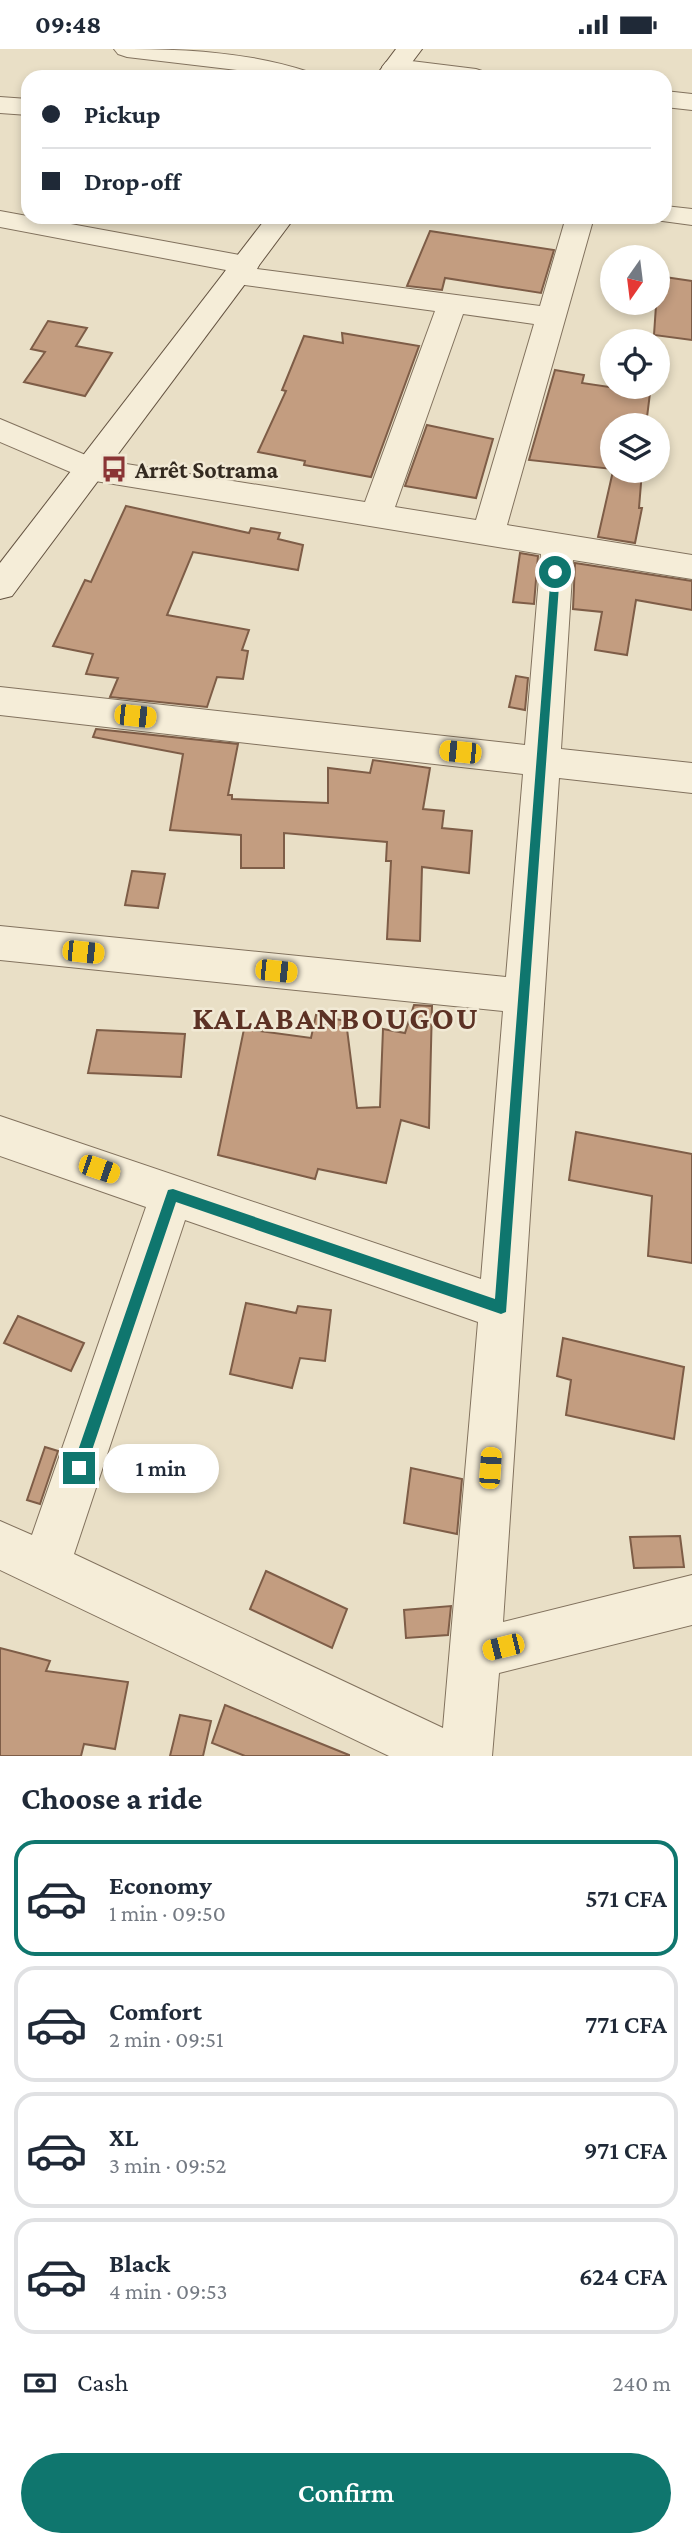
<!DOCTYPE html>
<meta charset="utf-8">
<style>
:root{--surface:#fff;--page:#f6f6f7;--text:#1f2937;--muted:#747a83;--line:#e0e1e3;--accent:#0f766e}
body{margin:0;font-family:"Crimson Pro",serif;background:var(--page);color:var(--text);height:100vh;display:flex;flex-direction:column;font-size:26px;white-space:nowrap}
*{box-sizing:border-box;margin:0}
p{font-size:23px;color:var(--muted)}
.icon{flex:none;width:38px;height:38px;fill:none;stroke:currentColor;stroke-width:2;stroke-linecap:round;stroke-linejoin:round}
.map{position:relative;height:1707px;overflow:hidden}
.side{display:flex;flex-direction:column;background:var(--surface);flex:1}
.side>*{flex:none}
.guide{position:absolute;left:21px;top:21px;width:651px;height:154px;border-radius:21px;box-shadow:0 4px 10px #0003;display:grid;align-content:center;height:154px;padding:0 21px;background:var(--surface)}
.needle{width:46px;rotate:194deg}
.fabs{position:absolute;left:600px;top:196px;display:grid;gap:14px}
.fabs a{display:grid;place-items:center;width:70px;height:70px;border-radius:50%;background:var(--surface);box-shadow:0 4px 10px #0003;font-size:35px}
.end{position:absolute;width:32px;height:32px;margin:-16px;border:9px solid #0f766e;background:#fff;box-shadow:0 0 0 4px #fff}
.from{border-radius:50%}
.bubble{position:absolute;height:49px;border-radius:24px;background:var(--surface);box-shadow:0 4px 10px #0003;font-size:23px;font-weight:600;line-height:49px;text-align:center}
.car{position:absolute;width:21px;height:42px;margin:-21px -10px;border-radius:9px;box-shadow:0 0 5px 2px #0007;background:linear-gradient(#f5c518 24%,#345 0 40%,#f5c518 0 76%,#345 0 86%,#f5c518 0)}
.guide b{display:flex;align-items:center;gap:24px;height:66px;font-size:26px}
.guide b+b{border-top:2px solid var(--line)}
.guide i{width:18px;height:18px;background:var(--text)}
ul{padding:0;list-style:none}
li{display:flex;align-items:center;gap:21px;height:116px;margin:0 14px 10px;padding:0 7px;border:4px solid var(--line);border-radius:21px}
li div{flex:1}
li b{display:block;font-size:26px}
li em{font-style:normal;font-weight:600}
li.on{border-color:var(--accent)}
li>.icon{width:63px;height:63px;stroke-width:1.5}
h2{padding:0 21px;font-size:32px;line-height:84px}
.pay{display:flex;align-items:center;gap:18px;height:77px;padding:0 21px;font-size:26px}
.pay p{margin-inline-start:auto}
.cta{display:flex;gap:14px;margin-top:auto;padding:14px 21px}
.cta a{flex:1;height:80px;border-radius:42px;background:var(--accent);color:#fff;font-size:28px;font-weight:600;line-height:80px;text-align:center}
.status{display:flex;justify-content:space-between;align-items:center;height:49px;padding:0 35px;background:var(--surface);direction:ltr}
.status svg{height:19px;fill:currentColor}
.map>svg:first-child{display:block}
.building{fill:#c39d80;stroke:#7e5d47;stroke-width:2}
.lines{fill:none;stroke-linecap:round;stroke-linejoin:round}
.street-casing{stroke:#82725e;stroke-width:2}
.secondary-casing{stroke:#645341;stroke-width:2}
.street{fill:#f5edd8;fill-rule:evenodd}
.secondary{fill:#f5edd8;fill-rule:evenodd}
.route{fill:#0f766e}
.labels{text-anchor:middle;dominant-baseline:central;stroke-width:5;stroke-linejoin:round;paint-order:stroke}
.poi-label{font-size:24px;font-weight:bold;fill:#342a20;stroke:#f1e9d5;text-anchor:start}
.district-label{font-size:32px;font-weight:bold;letter-spacing:2px;fill:#5c3124;stroke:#f1e9d5}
</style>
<div class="status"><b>09:48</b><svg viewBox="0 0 49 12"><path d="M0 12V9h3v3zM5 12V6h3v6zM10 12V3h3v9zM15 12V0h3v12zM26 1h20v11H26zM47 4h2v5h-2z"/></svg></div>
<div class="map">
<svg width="692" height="1707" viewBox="0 0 692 1707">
<rect width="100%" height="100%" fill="#e9dfc6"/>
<g class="building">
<path d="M 430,182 L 554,201 L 541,244 L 445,229 L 442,241 L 407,237 Z"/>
<path d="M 658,227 L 692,232 L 692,291 L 654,286 Z"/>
<path d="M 48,272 L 87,279 L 76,297 L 112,304 L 85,347 L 24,333 L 45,303 L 31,300 Z"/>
<path d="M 342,284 L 419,297 L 371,428 L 304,416 L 305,412 L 258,403 L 286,342 L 282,341 L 304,287 L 343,294 Z"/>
<path d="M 555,321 L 584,326 L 582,334 L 650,344 L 646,376 L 612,376 L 612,420 L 529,411 Z"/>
<path d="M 427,376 L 493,390 L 476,449 L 405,437 Z"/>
<path d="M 613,422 L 642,422 L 639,459 L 642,459 L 635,494 L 598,488 Z"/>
<path d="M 126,457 L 249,484 L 251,479 L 280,484 L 278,490 L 303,496 L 298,521 L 193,503 L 167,566 L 249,581 L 242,601 L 248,602 L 243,630 L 217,628 L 207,658 L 110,648 L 118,629 L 86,625 L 93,605 L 53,597 L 85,531 L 91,533 Z"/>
<path d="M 520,504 L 538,507 L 534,555 L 513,553 Z"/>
<path d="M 575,514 L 692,532 L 692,561 L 636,551 L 627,606 L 595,601 L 602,563 L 573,560 Z"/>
<path d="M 516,627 L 528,629 L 525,661 L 509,658 Z"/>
<path d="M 96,680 L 238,695 L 228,746 L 232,746 L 232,750 L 328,754 L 328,719 L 370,724 L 373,711 L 430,719 L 423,760 L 444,762 L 442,779 L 472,782 L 469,824 L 422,818 L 420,892 L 387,890 L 391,812 L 386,812 L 387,793 L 284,784 L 284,819 L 241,819 L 241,786 L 170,781 L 183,705 L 93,688 Z"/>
<path d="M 132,822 L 165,825 L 158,859 L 125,856 Z"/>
<path d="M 414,956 L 432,957 L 429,1079 L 401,1071 L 386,1134 L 318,1120 L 315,1130 L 218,1106 L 244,980 L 311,989 L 316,966 L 346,972 L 357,1059 L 380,1058 L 383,980 L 405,984 Z"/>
<path d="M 97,981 L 185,985 L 181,1028 L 88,1024 Z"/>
<path d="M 576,1083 L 692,1105 L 692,1214 L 648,1207 L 652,1147 L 569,1131 Z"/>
<path d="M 246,1254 L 296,1264 L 298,1257 L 331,1261 L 325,1312 L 300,1309 L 292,1339 L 230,1325 Z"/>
<path d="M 18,1267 L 84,1294 L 71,1322 L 4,1294 Z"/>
<path d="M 563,1289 L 684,1318 L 674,1390 L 566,1366 L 571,1331 L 557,1327 Z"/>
<path d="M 45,1398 L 58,1402 L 40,1455 L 27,1451 Z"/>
<path d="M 411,1419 L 462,1430 L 457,1485 L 404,1474 Z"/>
<path d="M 680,1487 L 684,1518 L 634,1519 L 630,1488 Z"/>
<path d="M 266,1522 L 347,1560 L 332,1599 L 250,1560 Z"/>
<path d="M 451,1557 L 448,1586 L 406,1589 L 404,1561 Z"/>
<path d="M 0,1599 L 50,1612 L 46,1622 L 128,1633 L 115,1700 L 84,1695 L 81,1707 L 0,1707 Z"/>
<path d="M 225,1656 L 349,1706 L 349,1707 L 245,1707 L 212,1694 Z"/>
<path d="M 180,1666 L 211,1672 L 203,1707 L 170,1707 Z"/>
</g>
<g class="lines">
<g class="street-casing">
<g id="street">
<path d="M 114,0 C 181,0 245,2 309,23 L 313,28 L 274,28 L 263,24 L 127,8 L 118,5 Z"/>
<path d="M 395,10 L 476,20 L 485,23 L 489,28 L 414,28 L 386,23 L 382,18 L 386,13 Z"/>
<path d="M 665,42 L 692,45 L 692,61 L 665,58 Z"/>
<path d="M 0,48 L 28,50 L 28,66 L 0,64 Z"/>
<path d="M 665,157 L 692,160 L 692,176 L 655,171 L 653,168 L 665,168 Z"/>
<path d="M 0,162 L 245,207 L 255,210 L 259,216 L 257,220 L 540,257 L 566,168 L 594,168 L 507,476 L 692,506 L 692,530 L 573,511 L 561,700 L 692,714 L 692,744 L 559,729 L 503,1573 L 692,1526 L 692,1576 L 499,1624 L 492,1707 L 389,1707 L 0,1521 L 0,1472 L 32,1486 L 146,1158 L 0,1107 L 0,1067 L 481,1230 L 503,962 L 0,911 L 0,877 L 506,928 L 523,725 L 0,666 L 0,638 L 525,696 L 541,505 L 89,431 L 0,393 L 0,370 L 95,410 L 365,453 L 435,262 L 237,235 L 227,232 L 223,226 L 226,221 L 0,178 ZM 463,265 L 534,275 L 476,471 L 395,458 ZM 185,1171 L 478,1273 L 443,1679 L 74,1505 Z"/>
</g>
</g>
<g class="secondary-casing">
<g id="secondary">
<path d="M 396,0 L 422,0 L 401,28 L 375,28 Z"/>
<path d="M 267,168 L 295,168 L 12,547 L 0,550 L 0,514 Z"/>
</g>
</g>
<use href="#street" class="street"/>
<use href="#secondary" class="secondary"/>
</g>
<path class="route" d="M 555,520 L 560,523 L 506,1263 L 501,1265 L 176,1153 L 86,1419 L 79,1426 L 74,1424 L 72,1419 L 168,1141 L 173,1140 L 495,1250 L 551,523 Z"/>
<defs>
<g id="bus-bare" transform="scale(2.1)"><path d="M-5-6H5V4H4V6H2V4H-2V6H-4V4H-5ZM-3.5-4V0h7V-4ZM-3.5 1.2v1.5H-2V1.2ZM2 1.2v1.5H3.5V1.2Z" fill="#8a3535" stroke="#f1e9d5" stroke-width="2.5" paint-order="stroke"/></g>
</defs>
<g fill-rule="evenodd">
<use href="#bus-bare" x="114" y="420"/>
</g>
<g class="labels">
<g class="poi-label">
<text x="135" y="420">Arrêt Sotrama</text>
</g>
<g class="district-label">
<text x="336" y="969">KALABANBOUGOU</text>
</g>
</g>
</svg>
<div class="fabs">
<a><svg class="needle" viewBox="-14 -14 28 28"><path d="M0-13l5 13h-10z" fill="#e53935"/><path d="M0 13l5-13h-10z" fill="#747a83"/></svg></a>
<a><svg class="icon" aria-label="locate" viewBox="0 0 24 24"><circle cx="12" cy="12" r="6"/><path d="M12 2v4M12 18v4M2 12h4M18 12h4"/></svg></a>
<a><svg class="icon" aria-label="layers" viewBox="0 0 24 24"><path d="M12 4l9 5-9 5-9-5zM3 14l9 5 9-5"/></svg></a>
</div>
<i class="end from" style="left:555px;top:523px"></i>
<i class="end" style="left:79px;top:1419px"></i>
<div class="bubble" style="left:103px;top:1395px;width:116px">1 min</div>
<i class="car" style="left:135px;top:667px;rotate:96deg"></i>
<i class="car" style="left:460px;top:703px;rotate:276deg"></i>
<i class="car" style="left:83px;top:903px;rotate:96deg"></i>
<i class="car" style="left:276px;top:922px;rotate:96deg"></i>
<i class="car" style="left:99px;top:1120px;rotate:109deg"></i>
<i class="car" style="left:490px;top:1419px;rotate:4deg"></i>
<i class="car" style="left:503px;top:1598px;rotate:256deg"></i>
<div class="guide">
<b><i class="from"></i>Pickup</b>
<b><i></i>Drop-off</b>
</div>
</div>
<section class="side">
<h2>Choose a ride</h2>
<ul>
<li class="on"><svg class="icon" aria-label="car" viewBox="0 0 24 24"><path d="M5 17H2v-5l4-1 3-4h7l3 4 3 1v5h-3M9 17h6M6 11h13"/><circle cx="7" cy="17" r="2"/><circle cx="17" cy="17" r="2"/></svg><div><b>Economy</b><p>1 min · 09:50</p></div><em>571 CFA</em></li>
<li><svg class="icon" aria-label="car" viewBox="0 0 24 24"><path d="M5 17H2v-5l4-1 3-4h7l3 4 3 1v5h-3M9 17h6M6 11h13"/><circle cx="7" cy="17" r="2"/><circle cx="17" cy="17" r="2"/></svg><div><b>Comfort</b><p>2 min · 09:51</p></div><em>771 CFA</em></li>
<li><svg class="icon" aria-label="car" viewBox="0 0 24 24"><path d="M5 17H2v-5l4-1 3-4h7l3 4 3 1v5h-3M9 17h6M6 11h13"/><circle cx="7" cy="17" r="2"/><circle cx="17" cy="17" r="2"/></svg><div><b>XL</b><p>3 min · 09:52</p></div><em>971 CFA</em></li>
<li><svg class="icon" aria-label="car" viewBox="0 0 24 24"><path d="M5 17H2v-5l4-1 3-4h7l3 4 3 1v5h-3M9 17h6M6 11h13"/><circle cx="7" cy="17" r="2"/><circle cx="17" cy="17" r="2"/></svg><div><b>Black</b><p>4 min · 09:53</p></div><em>624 CFA</em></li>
</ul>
<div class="pay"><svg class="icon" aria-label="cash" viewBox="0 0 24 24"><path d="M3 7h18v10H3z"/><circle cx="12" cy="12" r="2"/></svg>Cash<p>240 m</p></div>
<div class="cta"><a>Confirm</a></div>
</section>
